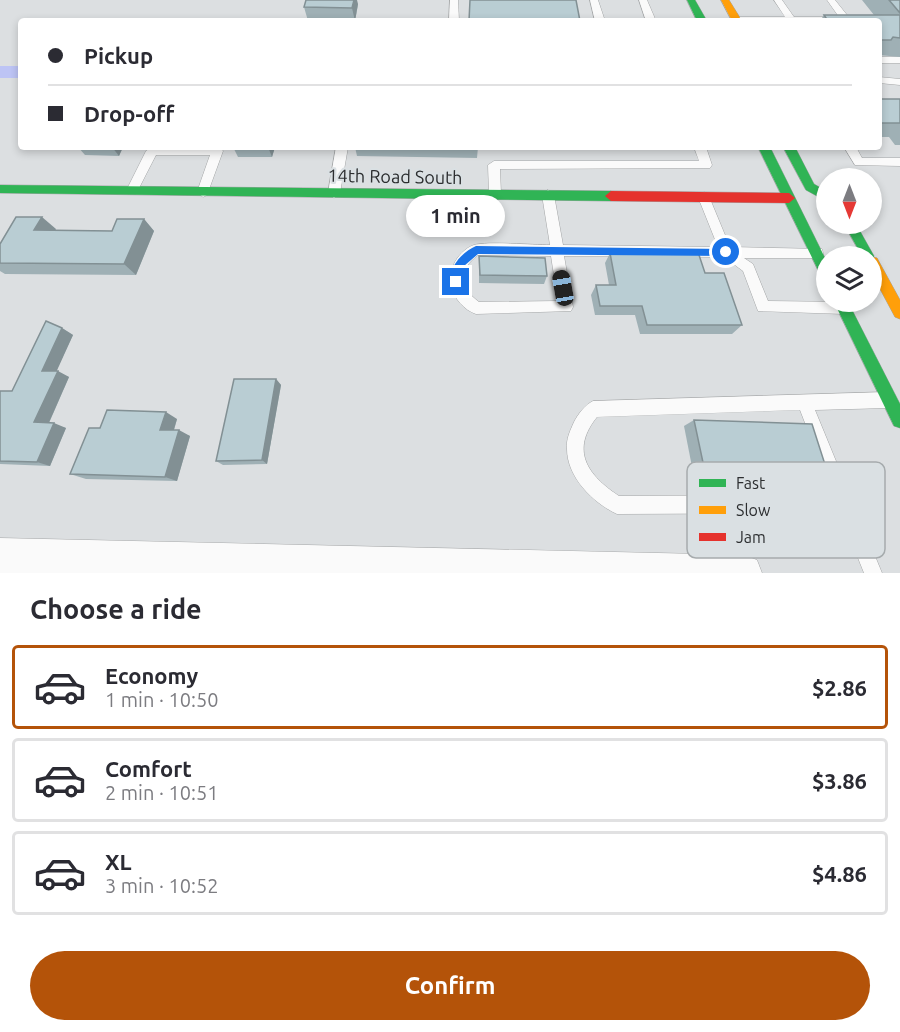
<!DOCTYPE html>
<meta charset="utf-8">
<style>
:root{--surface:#fff;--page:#f7f7f7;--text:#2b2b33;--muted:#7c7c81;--line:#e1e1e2;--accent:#b45309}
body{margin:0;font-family:Ubuntu,sans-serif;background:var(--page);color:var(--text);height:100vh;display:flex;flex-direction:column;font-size:22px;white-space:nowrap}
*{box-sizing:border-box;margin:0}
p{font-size:20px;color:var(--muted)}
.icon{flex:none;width:33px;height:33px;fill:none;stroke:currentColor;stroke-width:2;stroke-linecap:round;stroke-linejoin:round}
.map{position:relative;height:573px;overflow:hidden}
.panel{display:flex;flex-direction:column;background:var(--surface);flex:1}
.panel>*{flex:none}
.guide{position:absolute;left:18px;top:18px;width:864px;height:132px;border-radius:6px;box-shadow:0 3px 9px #0003;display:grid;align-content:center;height:132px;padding:0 30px;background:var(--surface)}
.needle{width:39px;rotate:180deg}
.fabs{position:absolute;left:816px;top:168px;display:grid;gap:12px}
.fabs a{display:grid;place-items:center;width:66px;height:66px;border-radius:50%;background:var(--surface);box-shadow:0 3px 9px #0003;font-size:30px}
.end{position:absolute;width:27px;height:27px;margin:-14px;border:8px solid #1a73e8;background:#fff;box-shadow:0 0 0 3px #fff}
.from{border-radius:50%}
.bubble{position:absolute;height:42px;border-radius:21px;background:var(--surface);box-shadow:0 3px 9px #0003;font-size:20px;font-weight:700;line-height:42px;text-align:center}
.car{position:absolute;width:18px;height:36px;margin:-18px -9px;border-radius:8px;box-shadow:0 0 4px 2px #0007;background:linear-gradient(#222 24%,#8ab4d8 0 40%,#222 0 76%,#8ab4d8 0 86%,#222 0)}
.guide b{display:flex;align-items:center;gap:21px;height:57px;font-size:22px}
.guide b+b{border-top:2px solid var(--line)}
.guide i{width:15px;height:15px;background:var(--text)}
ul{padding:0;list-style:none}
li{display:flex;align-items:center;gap:18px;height:84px;margin:0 12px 9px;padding:0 18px;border:3px solid var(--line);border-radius:6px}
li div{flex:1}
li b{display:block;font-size:22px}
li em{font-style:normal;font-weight:700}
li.current{border-color:var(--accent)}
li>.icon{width:54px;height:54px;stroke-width:1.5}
h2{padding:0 30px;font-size:27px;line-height:72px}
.cta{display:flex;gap:12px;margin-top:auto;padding:12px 30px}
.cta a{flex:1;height:69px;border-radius:36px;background:var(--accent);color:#fff;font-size:24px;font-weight:700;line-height:69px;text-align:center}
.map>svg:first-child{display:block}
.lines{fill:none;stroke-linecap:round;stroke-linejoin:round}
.canal{fill:#bdc4f5;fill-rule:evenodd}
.lane-casing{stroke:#a3a5a6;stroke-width:1}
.street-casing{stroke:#a3a5a6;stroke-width:1}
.fast-casing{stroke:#a3a5a6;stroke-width:1}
.slow-casing{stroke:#a3a5a6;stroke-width:1}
.jam-casing{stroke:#a3a5a6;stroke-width:1}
.lane{fill:#fafafa;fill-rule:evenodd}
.street{fill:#fafafa;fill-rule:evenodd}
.fast{fill:#30b455;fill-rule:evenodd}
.slow{fill:#ff9f0a;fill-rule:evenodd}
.jam{fill:#e5322d;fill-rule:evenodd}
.wall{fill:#9fb0b5}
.shaded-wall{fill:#829094}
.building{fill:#b9cdd3;stroke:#829094;stroke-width:1.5}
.route{fill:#1a73e8}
.labels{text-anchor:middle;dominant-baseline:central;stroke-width:4.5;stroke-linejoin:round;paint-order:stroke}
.street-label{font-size:18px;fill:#2c2e30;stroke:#dae0e3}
.key{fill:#dae0e3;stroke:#a6abad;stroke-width:1.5}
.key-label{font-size:16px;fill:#2c2e30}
</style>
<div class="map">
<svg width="900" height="573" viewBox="0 0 900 573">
<rect width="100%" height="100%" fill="#dcdfe1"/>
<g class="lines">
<rect class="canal" x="0" y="66" width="21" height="12"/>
<g class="lane-casing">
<g id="lane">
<path d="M 450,0 L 458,0 L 459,21 L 449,21 Z"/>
<path d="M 590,0 L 598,0 L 605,21 L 595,21 Z"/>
<path d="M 639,0 L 647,0 L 656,21 L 646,21 Z"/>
<path d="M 774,0 L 782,0 L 794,17 L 839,17 L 827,0 L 835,0 L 851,20 L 731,20 L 736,17 L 785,17 Z"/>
<rect x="879" y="57" width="21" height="6"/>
<path d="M 879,77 L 900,79 L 900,85 L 879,83 Z"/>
<path d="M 152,147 L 221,148 L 223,151 L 207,195 L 203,197 L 197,192 L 210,155 L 156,155 L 136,194 L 128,194 L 126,191 L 146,151 Z"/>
<path d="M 336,147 L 348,147 L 340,193 L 334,198 L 328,193 Z"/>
<path d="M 694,147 L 706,147 L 712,165 L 710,168 L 500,169 L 501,194 L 495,199 L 489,194 L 488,165 L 494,161 L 699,161 Z"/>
<path d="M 844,147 L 856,147 L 862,158 L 900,158 L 900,166 L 855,165 Z"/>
<path d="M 548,190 L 554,195 L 563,245 L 718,247 L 698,197 L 704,192 L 708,194 L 730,247 L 822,249 L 823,253 L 822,257 L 817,258 L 744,258 L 753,264 L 768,301 L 844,302 L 849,304 L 851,308 L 849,312 L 844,314 L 758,311 L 743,271 L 724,257 L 564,256 L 573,307 L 571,311 L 476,314 C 464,310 455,299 451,287 C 448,279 450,272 454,264 C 457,257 465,248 474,245 C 487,241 533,245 550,245 L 542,195 ZM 478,255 L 551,256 L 558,301 L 479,302 C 458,286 457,271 478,255 Z"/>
<path d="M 888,392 L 893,395 L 896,400 L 893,405 L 888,408 L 815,410 L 882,573 L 864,573 L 840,513 L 617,514 C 593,503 567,477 567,449 C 566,439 570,431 574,422 C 578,414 585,405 593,401 ZM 800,410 L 833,495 L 619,496 C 587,475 570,450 597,417 Z"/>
</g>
</g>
<g class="street-casing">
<path id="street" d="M 0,538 L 744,555 L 757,560 L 762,573 L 0,573 Z"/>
</g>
<g class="fast-casing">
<g id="fast">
<path d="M 687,0 L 695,0 L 707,21 L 697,21 Z"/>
<path d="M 758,147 L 770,147 L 826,260 L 826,277 L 821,276 Z"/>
<path d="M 783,147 L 795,147 L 814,184 L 826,191 L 826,201 L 806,190 Z"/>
<path d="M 0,185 L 611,191 L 617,196 L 611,201 L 0,193 Z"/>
<path d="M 844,224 L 856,224 L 874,256 L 873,260 L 872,256 L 862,256 Z"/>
<path d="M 834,302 L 848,302 L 900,404 L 900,428 L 894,426 Z"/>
</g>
</g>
<g class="slow-casing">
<g id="slow">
<path d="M 721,0 L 729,0 L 742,21 L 732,21 Z"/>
<path d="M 872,257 L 877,258 L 900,300 L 900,319 L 895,317 L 872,274 Z"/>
</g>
</g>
<g class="jam-casing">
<path id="jam" d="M 611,191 L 789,193 L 795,198 L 789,203 L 611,201 L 605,196 Z"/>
</g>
<use href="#lane" class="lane"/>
<use href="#street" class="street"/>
<use href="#fast" class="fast"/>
<use href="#slow" class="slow"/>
<use href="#jam" class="jam"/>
</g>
<g class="wall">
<path d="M 862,0 L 900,0 L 900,57 L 879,55 L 879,21 L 820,21 L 824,15 L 874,15 Z"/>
<path d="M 358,4 L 355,21 L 308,21 L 304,7 Z"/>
<path d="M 879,99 L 900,99 L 900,145 L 895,145 L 889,137 L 879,137 Z"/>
<path d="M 78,147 L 123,147 L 119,156 L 85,155 Z"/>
<path d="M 233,147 L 275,147 L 272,157 L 238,157 Z"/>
<path d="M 355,147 L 478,147 L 477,158 L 357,156 Z"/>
<path d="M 144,219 L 154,231 L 136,275 L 5,274 L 0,271 L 0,244 L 56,229 L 55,230 L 112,231 Z"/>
<path d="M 610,253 L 705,273 L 742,325 L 732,334 L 640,334 L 635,315 L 595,315 L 591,295 L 596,285 L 609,285 L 605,263 Z"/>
<path d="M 479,256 L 547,276 L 544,284 L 479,283 Z"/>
<path d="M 62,328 L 73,335 L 56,371 L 69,377 L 49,423 L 66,428 L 50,466 L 0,464 L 0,391 L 12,391 Z"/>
<path d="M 276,379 L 281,385 L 267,464 L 223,465 L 216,461 Z"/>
<path d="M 177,419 L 174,430 L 190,436 L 177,481 L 86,479 L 70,474 L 100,428 Z"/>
<path d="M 694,420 L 829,477 L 812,481 L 694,477 L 684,426 Z"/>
</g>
<g class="shaded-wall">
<path d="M 354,0 L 357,0 L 358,4 L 355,21 L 352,8 Z"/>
<path d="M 112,147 L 123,147 L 119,156 Z"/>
<path d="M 268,147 L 275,147 L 272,157 Z"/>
<path d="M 42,217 L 56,229 L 48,242 L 34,230 Z"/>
<path d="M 144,219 L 154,231 L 136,275 L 124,264 Z"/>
<path d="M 62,328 L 73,335 L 54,377 L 42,371 Z"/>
<path d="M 58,371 L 69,377 L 47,427 L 34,422 Z"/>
<path d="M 276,379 L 281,385 L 267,464 L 262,460 Z"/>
<path d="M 166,412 L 177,419 L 172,436 L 160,430 Z"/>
<path d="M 54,423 L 66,428 L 50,466 L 37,462 Z"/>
<path d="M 179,430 L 190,436 L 177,481 L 165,477 Z"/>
</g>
<g class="building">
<path d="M 306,0 L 354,0 L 352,8 L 304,7 Z"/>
<path d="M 470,0 L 576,0 L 580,21 L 469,21 Z"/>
<path d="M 889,0 L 900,0 L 900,13 Z"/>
<path d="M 824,15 L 900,15 L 900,38 L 893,37 L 891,40 L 879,40 L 879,21 L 828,21 Z"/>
<rect x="879" y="99" width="21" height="24"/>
<path d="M 16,217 L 42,217 L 34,230 L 112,231 L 117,219 L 144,219 L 124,264 L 0,263 L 0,244 Z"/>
<path d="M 698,252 L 705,273 L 724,273 L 742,325 L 647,325 L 642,306 L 600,306 L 596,285 L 616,285 L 610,253 Z"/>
<path d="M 479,256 L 545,258 L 547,276 L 480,275 Z"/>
<path d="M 46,321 L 62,328 L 42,371 L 58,371 L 34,422 L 54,423 L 37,462 L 0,461 L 0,391 L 12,391 Z"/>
<path d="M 234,379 L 276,379 L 262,460 L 216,461 Z"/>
<path d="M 107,410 L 166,412 L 160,430 L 179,430 L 165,477 L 70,474 L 89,428 L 100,428 Z"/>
<path d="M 694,420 L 812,424 L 829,477 L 705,472 Z"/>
</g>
<path class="route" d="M 476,246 L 726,249 L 731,252 L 726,256 L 478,254 L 464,266 L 459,285 L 452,285 C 447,268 461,253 476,246 Z"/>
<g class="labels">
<g class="street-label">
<text transform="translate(395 176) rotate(1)">14th Road South</text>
</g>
</g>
<rect x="687" y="462" width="198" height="96" rx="9" class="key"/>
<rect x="699" y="479" width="27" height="8" fill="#30b455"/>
<rect x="699" y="506" width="27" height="8" fill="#ff9f0a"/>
<rect x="699" y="533" width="27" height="8" fill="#e5322d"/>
<g class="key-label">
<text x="736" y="489">Fast</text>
<text x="736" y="516">Slow</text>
<text x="736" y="543">Jam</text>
</g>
</svg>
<div class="fabs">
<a><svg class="needle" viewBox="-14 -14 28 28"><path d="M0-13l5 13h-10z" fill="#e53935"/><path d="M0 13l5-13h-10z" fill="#7c7c81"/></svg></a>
<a><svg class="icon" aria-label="layers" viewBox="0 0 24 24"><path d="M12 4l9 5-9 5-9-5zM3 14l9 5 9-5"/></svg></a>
</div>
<i class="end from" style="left:726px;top:252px"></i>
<i class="end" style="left:456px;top:282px"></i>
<div class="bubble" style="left:406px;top:195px;width:99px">1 min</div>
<i class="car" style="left:563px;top:288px;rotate:350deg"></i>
<div class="guide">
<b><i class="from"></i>Pickup</b>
<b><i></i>Drop-off</b>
</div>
</div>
<section class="panel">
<h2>Choose a ride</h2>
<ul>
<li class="current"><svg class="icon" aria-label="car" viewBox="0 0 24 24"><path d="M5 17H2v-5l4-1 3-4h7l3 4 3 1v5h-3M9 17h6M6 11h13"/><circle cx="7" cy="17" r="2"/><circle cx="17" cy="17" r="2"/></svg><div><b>Economy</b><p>1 min · 10:50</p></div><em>$2.86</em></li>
<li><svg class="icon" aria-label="car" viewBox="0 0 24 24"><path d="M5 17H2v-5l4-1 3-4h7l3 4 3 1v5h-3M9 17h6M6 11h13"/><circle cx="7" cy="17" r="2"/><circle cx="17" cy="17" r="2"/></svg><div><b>Comfort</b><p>2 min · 10:51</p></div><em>$3.86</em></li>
<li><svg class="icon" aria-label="car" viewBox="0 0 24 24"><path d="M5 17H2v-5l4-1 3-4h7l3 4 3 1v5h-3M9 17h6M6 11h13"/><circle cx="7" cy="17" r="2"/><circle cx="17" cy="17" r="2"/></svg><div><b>XL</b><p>3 min · 10:52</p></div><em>$4.86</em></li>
</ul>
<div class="cta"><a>Confirm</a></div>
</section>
